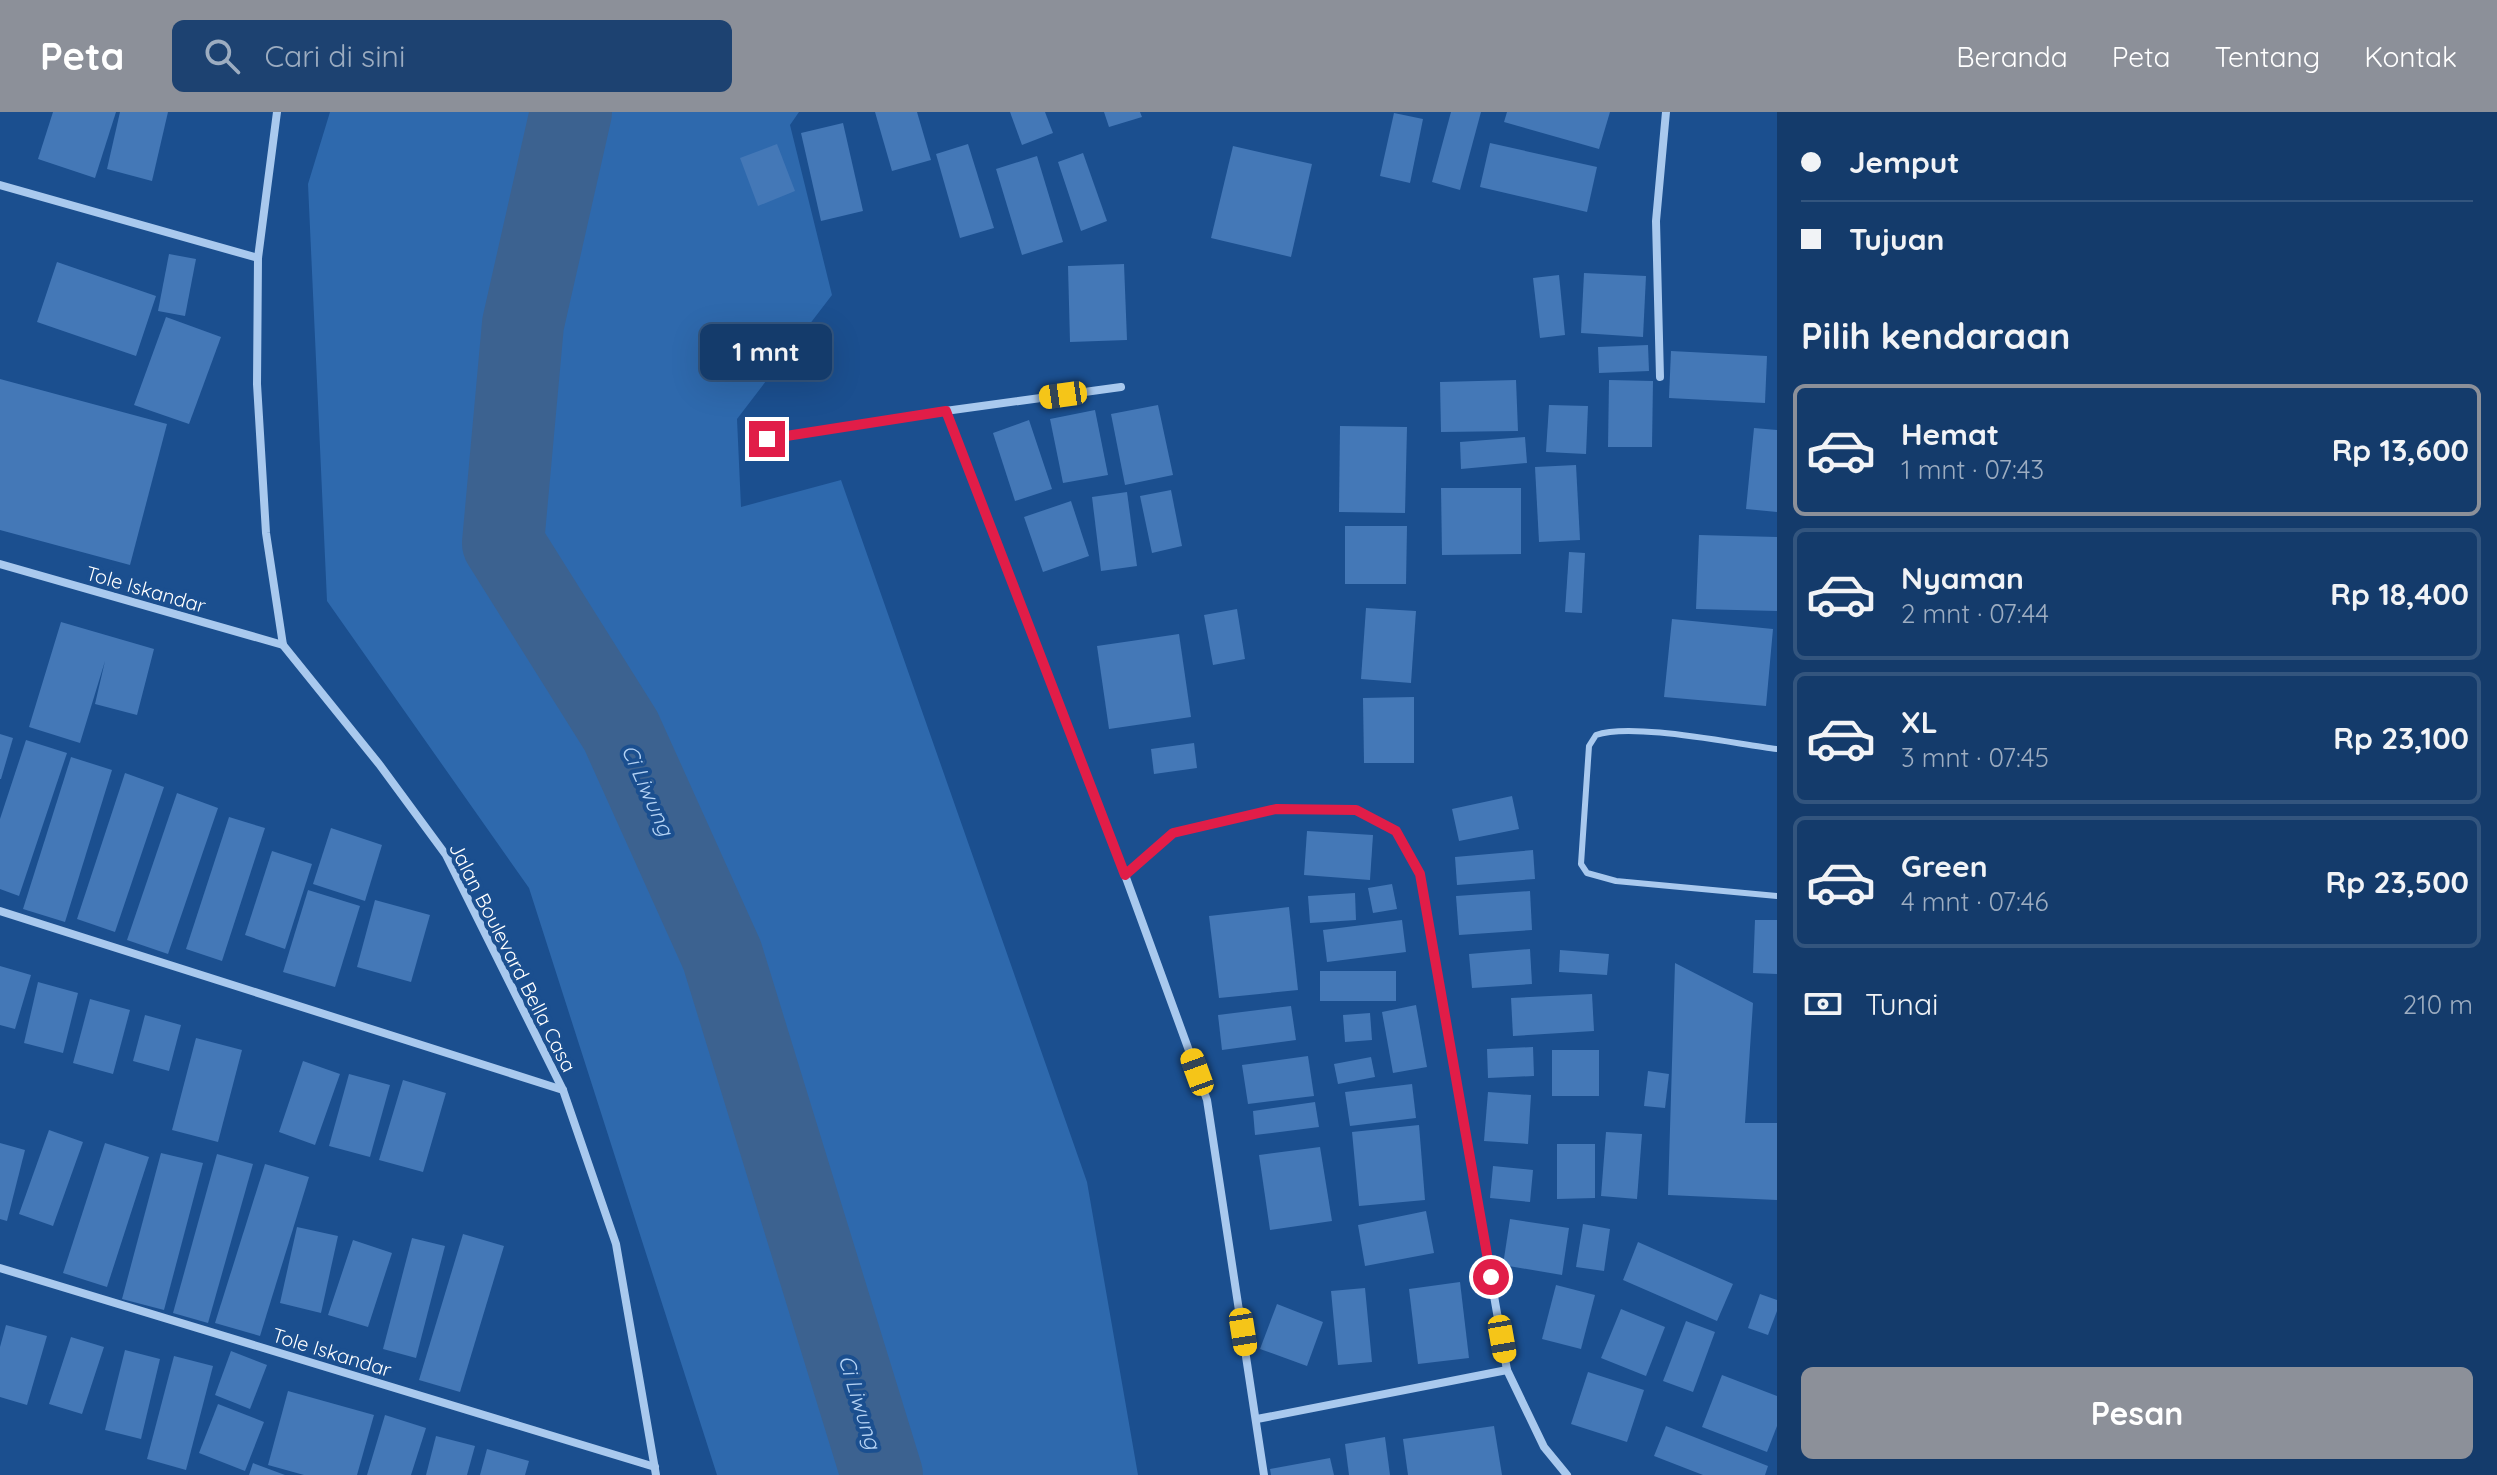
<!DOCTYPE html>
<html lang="id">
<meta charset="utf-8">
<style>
:root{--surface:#143b6b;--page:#1d4271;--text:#f1f3f6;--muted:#9dadc1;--line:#33557e;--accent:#8c9099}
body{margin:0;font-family:Quicksand,sans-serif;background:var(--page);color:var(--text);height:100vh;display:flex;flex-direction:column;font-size:30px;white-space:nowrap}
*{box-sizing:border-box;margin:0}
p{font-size:26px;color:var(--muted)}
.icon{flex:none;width:44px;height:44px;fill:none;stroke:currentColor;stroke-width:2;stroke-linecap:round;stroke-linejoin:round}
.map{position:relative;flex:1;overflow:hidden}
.details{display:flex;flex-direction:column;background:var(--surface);width:720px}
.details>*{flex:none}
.top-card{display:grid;align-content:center;height:176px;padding:0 24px;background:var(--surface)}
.end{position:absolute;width:36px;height:36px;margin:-18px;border:10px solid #e11d48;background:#fff;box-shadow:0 0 0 4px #fff}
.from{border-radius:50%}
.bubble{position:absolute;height:56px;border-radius:12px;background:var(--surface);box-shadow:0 8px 32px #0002,0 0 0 2px var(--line);font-size:26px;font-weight:700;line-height:56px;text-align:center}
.car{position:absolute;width:24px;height:48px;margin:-24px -12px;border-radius:10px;box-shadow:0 0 6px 2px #0007;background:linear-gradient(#f5c518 24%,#345 0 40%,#f5c518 0 76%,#345 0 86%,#f5c518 0)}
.top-card b{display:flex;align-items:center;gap:28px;height:76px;font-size:30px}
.top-card b+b{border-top:2px solid var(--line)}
.top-card i{width:20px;height:20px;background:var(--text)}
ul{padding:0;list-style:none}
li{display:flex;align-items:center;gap:24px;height:132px;margin:0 16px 12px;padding:0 8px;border:4px solid var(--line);border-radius:12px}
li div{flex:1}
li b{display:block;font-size:30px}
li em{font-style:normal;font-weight:700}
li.current{border-color:var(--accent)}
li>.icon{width:72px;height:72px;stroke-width:1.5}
h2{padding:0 24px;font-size:36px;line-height:96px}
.pay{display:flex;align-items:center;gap:20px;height:88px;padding:0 24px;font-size:30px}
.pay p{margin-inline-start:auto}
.action{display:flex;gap:16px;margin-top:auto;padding:16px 24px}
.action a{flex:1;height:92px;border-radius:12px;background:var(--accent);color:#fff;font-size:32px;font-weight:700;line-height:92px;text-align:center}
header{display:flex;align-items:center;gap:48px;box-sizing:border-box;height:112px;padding:0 40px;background:var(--accent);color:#fff}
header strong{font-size:38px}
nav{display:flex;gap:44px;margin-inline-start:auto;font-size:28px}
.search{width:560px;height:72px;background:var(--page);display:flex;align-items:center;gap:20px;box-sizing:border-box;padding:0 28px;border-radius:12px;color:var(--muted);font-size:30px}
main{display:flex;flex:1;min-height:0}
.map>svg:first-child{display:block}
.green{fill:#2e69ad}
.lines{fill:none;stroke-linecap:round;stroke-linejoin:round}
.river{stroke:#3c6290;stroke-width:82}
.building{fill:#4478b7}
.service{stroke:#a9c9ee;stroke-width:6}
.minor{stroke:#a9c9ee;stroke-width:8}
.route{stroke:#e11d48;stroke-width:10}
.labels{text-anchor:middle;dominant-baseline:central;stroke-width:8;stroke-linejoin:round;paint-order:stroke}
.street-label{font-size:20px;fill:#fff;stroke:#1b4f8f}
.water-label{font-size:22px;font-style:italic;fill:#b5d3f5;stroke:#1b4f8f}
</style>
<header>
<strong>Peta</strong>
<div class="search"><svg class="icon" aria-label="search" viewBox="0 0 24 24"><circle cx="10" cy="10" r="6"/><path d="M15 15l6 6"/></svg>Cari di sini</div>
<nav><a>Beranda</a><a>Peta</a><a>Tentang</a><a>Kontak</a></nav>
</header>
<main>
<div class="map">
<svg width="1777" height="1363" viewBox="0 0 1777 1363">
<rect width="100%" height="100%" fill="#1b4f8f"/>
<path class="green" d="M 330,0 L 799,0 L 790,13 L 832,183 L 737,307 L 741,395 L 841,368 L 1087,1070 L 1138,1363 L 717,1363 L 529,776 L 327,489 L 308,72 Z"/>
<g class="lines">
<path class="river" d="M 571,0 L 523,212 L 503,431 L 621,619 L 722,843 L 882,1363"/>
</g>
<g class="building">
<path d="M 53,0 L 116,0 L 95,66 L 38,47 Z"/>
<path d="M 120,0 L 168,0 L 152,69 L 107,57 Z"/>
<path d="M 875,0 L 917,0 L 931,48 L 892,59 Z"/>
<path d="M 1010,0 L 1045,0 L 1053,21 L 1022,33 Z"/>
<path d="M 1104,0 L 1140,0 L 1142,5 L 1109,15 Z"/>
<path d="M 1451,0 L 1481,0 L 1460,78 L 1432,70 Z"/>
<path d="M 1507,0 L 1610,0 L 1599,37 L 1504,10 Z"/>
<path d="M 1394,1 L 1423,7 L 1410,71 L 1380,64 Z"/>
<path d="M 843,11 L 863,99 L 821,109 L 801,21 Z"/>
<path d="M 1490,31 L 1597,55 L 1587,100 L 1480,75 Z"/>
<path d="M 777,32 L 795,79 L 758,94 L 740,46 Z"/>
<path d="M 968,32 L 994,116 L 960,126 L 936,42 Z"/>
<path d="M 1233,34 L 1312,52 L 1291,145 L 1211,126 Z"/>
<path d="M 1083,41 L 1107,109 L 1081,119 L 1058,50 Z"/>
<path d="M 1037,44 L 1063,130 L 1022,143 L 996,57 Z"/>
<path d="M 169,142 L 196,147 L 185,204 L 158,199 Z"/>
<path d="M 57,150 L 156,184 L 136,244 L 37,210 Z"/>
<path d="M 1124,152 L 1127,228 L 1070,230 L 1068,154 Z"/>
<path d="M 1584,161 L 1646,164 L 1643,225 L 1581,221 Z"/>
<path d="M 1559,163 L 1565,223 L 1540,226 L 1533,166 Z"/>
<path d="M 166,205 L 221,225 L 189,312 L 134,293 Z"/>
<path d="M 1648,233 L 1649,259 L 1599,261 L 1598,235 Z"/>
<path d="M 1671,239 L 1767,244 L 1765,291 L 1669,286 Z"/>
<path d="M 0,267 L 167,312 L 130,453 L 0,418 Z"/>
<path d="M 1516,268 L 1518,319 L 1441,320 L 1440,270 Z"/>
<path d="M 1609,268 L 1653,269 L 1652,335 L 1608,335 Z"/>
<path d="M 1158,293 L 1173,363 L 1125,373 L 1111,302 Z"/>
<path d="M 1549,293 L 1588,294 L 1586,342 L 1546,340 Z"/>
<path d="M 1095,298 L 1108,363 L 1063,371 L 1050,307 Z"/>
<path d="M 1029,308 L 1052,377 L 1015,389 L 993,321 Z"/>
<path d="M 1340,314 L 1407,315 L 1405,401 L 1339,400 Z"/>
<path d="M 1754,316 L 1777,318 L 1777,400 L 1746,397 Z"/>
<path d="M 1525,325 L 1527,351 L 1461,357 L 1460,330 Z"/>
<path d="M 1576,353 L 1580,428 L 1539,430 L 1535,355 Z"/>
<path d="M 1441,376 L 1521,376 L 1521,442 L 1442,443 Z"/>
<path d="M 1171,378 L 1182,434 L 1152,441 L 1140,384 Z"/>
<path d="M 1127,380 L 1137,454 L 1101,459 L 1092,385 Z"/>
<path d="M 1071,389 L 1089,444 L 1043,460 L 1024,405 Z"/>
<path d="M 1345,414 L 1407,414 L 1406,472 L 1345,472 Z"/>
<path d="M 1699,423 L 1777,425 L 1777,499 L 1696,497 Z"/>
<path d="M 1569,440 L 1585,441 L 1582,501 L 1565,500 Z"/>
<path d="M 1366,496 L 1416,499 L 1411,571 L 1361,567 Z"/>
<path d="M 1237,497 L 1245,547 L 1213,553 L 1204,503 Z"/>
<path d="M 1672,507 L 1773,517 L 1766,594 L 1664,585 Z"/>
<path d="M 61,510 L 154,537 L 137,603 L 95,592 L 105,549 L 80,631 L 29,615 Z"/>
<path d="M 1179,522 L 1191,605 L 1109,617 L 1097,534 Z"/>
<path d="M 1414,585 L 1414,651 L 1364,651 L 1363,586 Z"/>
<path d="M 0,622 L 13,626 L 1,667 L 0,667 Z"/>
<path d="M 26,628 L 67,641 L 19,784 L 0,777 L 0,707 Z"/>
<path d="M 1194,631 L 1197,656 L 1154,662 L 1151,637 Z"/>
<path d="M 71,645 L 112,658 L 65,810 L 23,797 Z"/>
<path d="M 125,661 L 164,675 L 115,820 L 77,807 Z"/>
<path d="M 177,681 L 218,696 L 168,842 L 127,828 Z"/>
<path d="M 1512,684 L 1519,717 L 1459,729 L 1452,697 Z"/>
<path d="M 229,705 L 265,716 L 222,849 L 186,837 Z"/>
<path d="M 331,716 L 382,733 L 365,789 L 313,772 Z"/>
<path d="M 1307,719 L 1373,723 L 1370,768 L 1304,763 Z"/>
<path d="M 1533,738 L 1535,767 L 1457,773 L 1455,745 Z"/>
<path d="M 272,739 L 312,752 L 285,837 L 245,823 Z"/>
<path d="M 1392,772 L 1397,797 L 1373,801 L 1368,776 Z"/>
<path d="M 308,778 L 360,794 L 335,875 L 283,860 Z"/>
<path d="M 1530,779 L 1532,818 L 1459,823 L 1456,784 Z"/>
<path d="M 1355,781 L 1356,808 L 1310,811 L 1308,784 Z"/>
<path d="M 375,788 L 430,803 L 411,870 L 357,855 Z"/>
<path d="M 1289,795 L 1298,878 L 1219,886 L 1209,804 Z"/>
<path d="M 1402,808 L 1406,840 L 1327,850 L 1323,818 Z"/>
<path d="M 1755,808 L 1777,808 L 1777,862 L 1753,861 Z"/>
<path d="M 1530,837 L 1532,872 L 1472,876 L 1469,842 Z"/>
<path d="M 1560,838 L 1609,842 L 1607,863 L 1559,860 Z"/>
<path d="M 1675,851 L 1753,891 L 1745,1011 L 1777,1011 L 1777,1088 L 1668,1083 Z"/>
<path d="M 0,854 L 31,863 L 15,917 L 0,913 Z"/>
<rect x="1320" y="859" width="76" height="30"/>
<path d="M 38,870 L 78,881 L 63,941 L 24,931 Z"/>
<path d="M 1592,882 L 1594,919 L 1513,924 L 1511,886 Z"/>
<path d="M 90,887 L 130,898 L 113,962 L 73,951 Z"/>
<path d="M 1416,893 L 1427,955 L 1393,961 L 1382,900 Z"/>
<path d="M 1291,894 L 1296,928 L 1222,938 L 1218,903 Z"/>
<path d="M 1370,901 L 1372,928 L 1345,930 L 1343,903 Z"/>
<path d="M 145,903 L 181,913 L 169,959 L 133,949 Z"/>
<path d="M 196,926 L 242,938 L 218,1030 L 172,1018 Z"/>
<path d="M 1533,935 L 1534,964 L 1488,966 L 1487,937 Z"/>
<rect x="1552" y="938" width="47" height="46"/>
<path d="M 1308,944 L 1314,984 L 1248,992 L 1242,953 Z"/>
<path d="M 1371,945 L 1375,965 L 1338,972 L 1334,952 Z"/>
<path d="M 303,949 L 340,962 L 315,1033 L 279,1020 Z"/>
<path d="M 1648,959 L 1669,962 L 1665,996 L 1644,994 Z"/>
<path d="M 349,962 L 390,973 L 370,1045 L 329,1034 Z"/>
<path d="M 403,968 L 446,981 L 423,1060 L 379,1048 Z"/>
<path d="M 1412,972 L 1416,1006 L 1350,1014 L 1345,980 Z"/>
<path d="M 1488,980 L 1531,983 L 1528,1032 L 1484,1029 Z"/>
<path d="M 1315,990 L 1319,1015 L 1255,1023 L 1253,999 Z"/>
<path d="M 1419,1013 L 1425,1088 L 1359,1094 L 1352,1020 Z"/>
<path d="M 49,1018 L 83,1030 L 53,1114 L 19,1102 Z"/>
<path d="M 1606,1020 L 1642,1022 L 1637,1087 L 1601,1084 Z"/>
<path d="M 0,1031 L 25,1038 L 7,1109 L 0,1107 Z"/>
<path d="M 105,1031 L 149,1045 L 107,1175 L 63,1161 Z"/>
<path d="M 1557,1032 L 1595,1032 L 1595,1086 L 1557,1087 Z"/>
<path d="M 1320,1035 L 1332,1109 L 1270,1118 L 1259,1043 Z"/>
<path d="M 161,1041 L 203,1051 L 164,1198 L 122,1187 Z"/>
<path d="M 217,1042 L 253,1052 L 208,1211 L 173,1201 Z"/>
<path d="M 265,1052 L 309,1065 L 260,1224 L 215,1211 Z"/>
<path d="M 1493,1054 L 1533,1058 L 1530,1090 L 1490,1086 Z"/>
<path d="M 1426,1099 L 1434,1141 L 1365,1154 L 1358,1113 Z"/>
<path d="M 1510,1107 L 1569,1116 L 1562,1163 L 1503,1153 Z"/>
<path d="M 1583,1112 L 1610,1117 L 1604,1159 L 1576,1155 Z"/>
<path d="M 297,1115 L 338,1124 L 321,1201 L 280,1191 Z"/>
<path d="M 463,1122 L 504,1134 L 460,1280 L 419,1268 Z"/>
<path d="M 412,1126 L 445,1134 L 416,1246 L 383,1237 Z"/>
<path d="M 353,1128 L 392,1141 L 368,1215 L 328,1203 Z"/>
<path d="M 1638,1130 L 1733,1172 L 1717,1209 L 1623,1168 Z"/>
<path d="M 1460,1170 L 1469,1246 L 1418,1252 L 1409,1177 Z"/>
<path d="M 1556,1173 L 1595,1183 L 1581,1237 L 1542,1227 Z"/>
<path d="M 1365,1176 L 1372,1250 L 1338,1253 L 1331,1179 Z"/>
<path d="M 1760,1182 L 1777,1188 L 1777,1199 L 1768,1223 L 1748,1216 Z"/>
<path d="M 1277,1192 L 1323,1210 L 1307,1254 L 1260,1237 Z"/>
<path d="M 1621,1197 L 1665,1215 L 1646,1264 L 1601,1246 Z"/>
<path d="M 1686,1209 L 1715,1220 L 1693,1280 L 1663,1269 Z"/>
<path d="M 6,1213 L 47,1224 L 27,1293 L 0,1285 L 0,1235 Z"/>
<path d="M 71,1225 L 104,1235 L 82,1302 L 49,1292 Z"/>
<path d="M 125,1238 L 160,1247 L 141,1327 L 105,1318 Z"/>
<path d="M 231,1239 L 267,1253 L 250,1297 L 215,1283 Z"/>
<path d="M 174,1244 L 213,1254 L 186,1358 L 147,1347 Z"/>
<path d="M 1588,1260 L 1644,1278 L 1627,1330 L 1571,1312 Z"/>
<path d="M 1722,1263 L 1777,1284 L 1777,1314 L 1767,1340 L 1702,1315 Z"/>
<path d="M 288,1279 L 374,1303 L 357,1363 L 304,1363 L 268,1353 Z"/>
<path d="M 218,1292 L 264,1310 L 245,1359 L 199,1341 Z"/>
<path d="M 385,1303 L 426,1316 L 411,1363 L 367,1363 Z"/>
<path d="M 1494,1314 L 1502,1363 L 1408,1363 L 1403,1327 Z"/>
<path d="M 1666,1314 L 1768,1354 L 1765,1363 L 1703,1363 L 1654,1344 Z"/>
<path d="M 436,1324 L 475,1334 L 467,1363 L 426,1363 Z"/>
<path d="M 1385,1325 L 1390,1363 L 1349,1363 L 1345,1332 Z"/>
<path d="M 487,1337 L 529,1349 L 525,1363 L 480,1363 Z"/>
<path d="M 1330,1346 L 1334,1363 L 1271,1363 L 1270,1357 Z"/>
<path d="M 253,1351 L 285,1363 L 249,1363 Z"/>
</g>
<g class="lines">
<path class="service" d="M 1777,637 C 1735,632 1632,610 1596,623 L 1589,634 L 1581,752 L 1587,761 L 1616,769 L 1777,784"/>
<g class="minor">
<path d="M 277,0 L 258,146 L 257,272 L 266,421 L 283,533 L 379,652 L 446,743 L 563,978 L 616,1132 L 656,1363"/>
<path d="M 0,73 L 258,146"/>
<path d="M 1660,265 L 1656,109 L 1666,0"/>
<path d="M 946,299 L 1125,763 L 1207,988 L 1264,1363"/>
<path d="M 767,327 L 938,300 L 1121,275"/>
<path d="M 0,452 L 283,533"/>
<path d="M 1125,763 L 1173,721 L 1276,697 L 1356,698 L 1396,719 L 1420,762 L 1507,1258 L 1544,1335 L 1567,1363"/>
<path d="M 0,799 L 563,978"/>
<path d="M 0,1156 L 655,1355"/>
<path d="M 1257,1307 L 1507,1258"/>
</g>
</g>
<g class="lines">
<path class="route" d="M 767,327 L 946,299 L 1125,763 L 1173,721 L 1276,697 L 1356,698 L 1396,719 L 1420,762 L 1491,1165"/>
</g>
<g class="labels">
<g class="street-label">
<text transform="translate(146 477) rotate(16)">Tole Iskandar</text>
<text transform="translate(513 845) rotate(63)">Jalan Boulevard Bella Casa</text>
<text transform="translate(332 1240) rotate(17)">Tole Iskandar</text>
</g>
<g class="water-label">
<text transform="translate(648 678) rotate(66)">Ci Liwung</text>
<text transform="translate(860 1290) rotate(73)">Ci Liwung</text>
</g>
</g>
</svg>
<i class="end from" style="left:1491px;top:1165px"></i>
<i class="end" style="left:767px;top:327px"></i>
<div class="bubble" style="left:700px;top:212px;width:132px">1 mnt</div>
<i class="car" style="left:1063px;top:283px;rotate:262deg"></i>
<i class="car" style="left:1197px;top:960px;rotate:340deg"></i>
<i class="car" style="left:1243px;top:1220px;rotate:171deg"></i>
<i class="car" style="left:1502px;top:1227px;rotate:170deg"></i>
</div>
<section class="details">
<div class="top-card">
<b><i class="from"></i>Jemput</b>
<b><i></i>Tujuan</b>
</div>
<h2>Pilih kendaraan</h2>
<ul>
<li class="current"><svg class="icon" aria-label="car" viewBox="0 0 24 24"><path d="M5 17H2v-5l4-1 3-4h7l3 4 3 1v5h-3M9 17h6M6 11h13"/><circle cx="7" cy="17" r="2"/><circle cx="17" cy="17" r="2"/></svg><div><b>Hemat</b><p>1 mnt · 07:43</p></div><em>Rp 13,600</em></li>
<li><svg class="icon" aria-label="car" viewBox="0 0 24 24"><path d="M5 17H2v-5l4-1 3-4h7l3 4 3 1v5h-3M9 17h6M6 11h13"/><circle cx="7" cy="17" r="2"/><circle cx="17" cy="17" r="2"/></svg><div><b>Nyaman</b><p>2 mnt · 07:44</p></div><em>Rp 18,400</em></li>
<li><svg class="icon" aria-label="car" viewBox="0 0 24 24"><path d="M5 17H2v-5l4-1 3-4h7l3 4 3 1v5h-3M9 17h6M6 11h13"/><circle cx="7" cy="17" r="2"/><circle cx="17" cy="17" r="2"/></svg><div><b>XL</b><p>3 mnt · 07:45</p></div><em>Rp 23,100</em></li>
<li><svg class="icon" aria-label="car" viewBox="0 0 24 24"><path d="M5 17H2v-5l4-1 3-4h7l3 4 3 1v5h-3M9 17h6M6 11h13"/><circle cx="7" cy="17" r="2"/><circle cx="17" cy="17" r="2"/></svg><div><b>Green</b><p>4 mnt · 07:46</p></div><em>Rp 23,500</em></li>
</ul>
<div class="pay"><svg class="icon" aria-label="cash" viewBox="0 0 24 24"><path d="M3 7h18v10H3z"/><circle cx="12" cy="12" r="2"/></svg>Tunai<p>210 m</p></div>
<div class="action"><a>Pesan</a></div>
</section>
</main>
